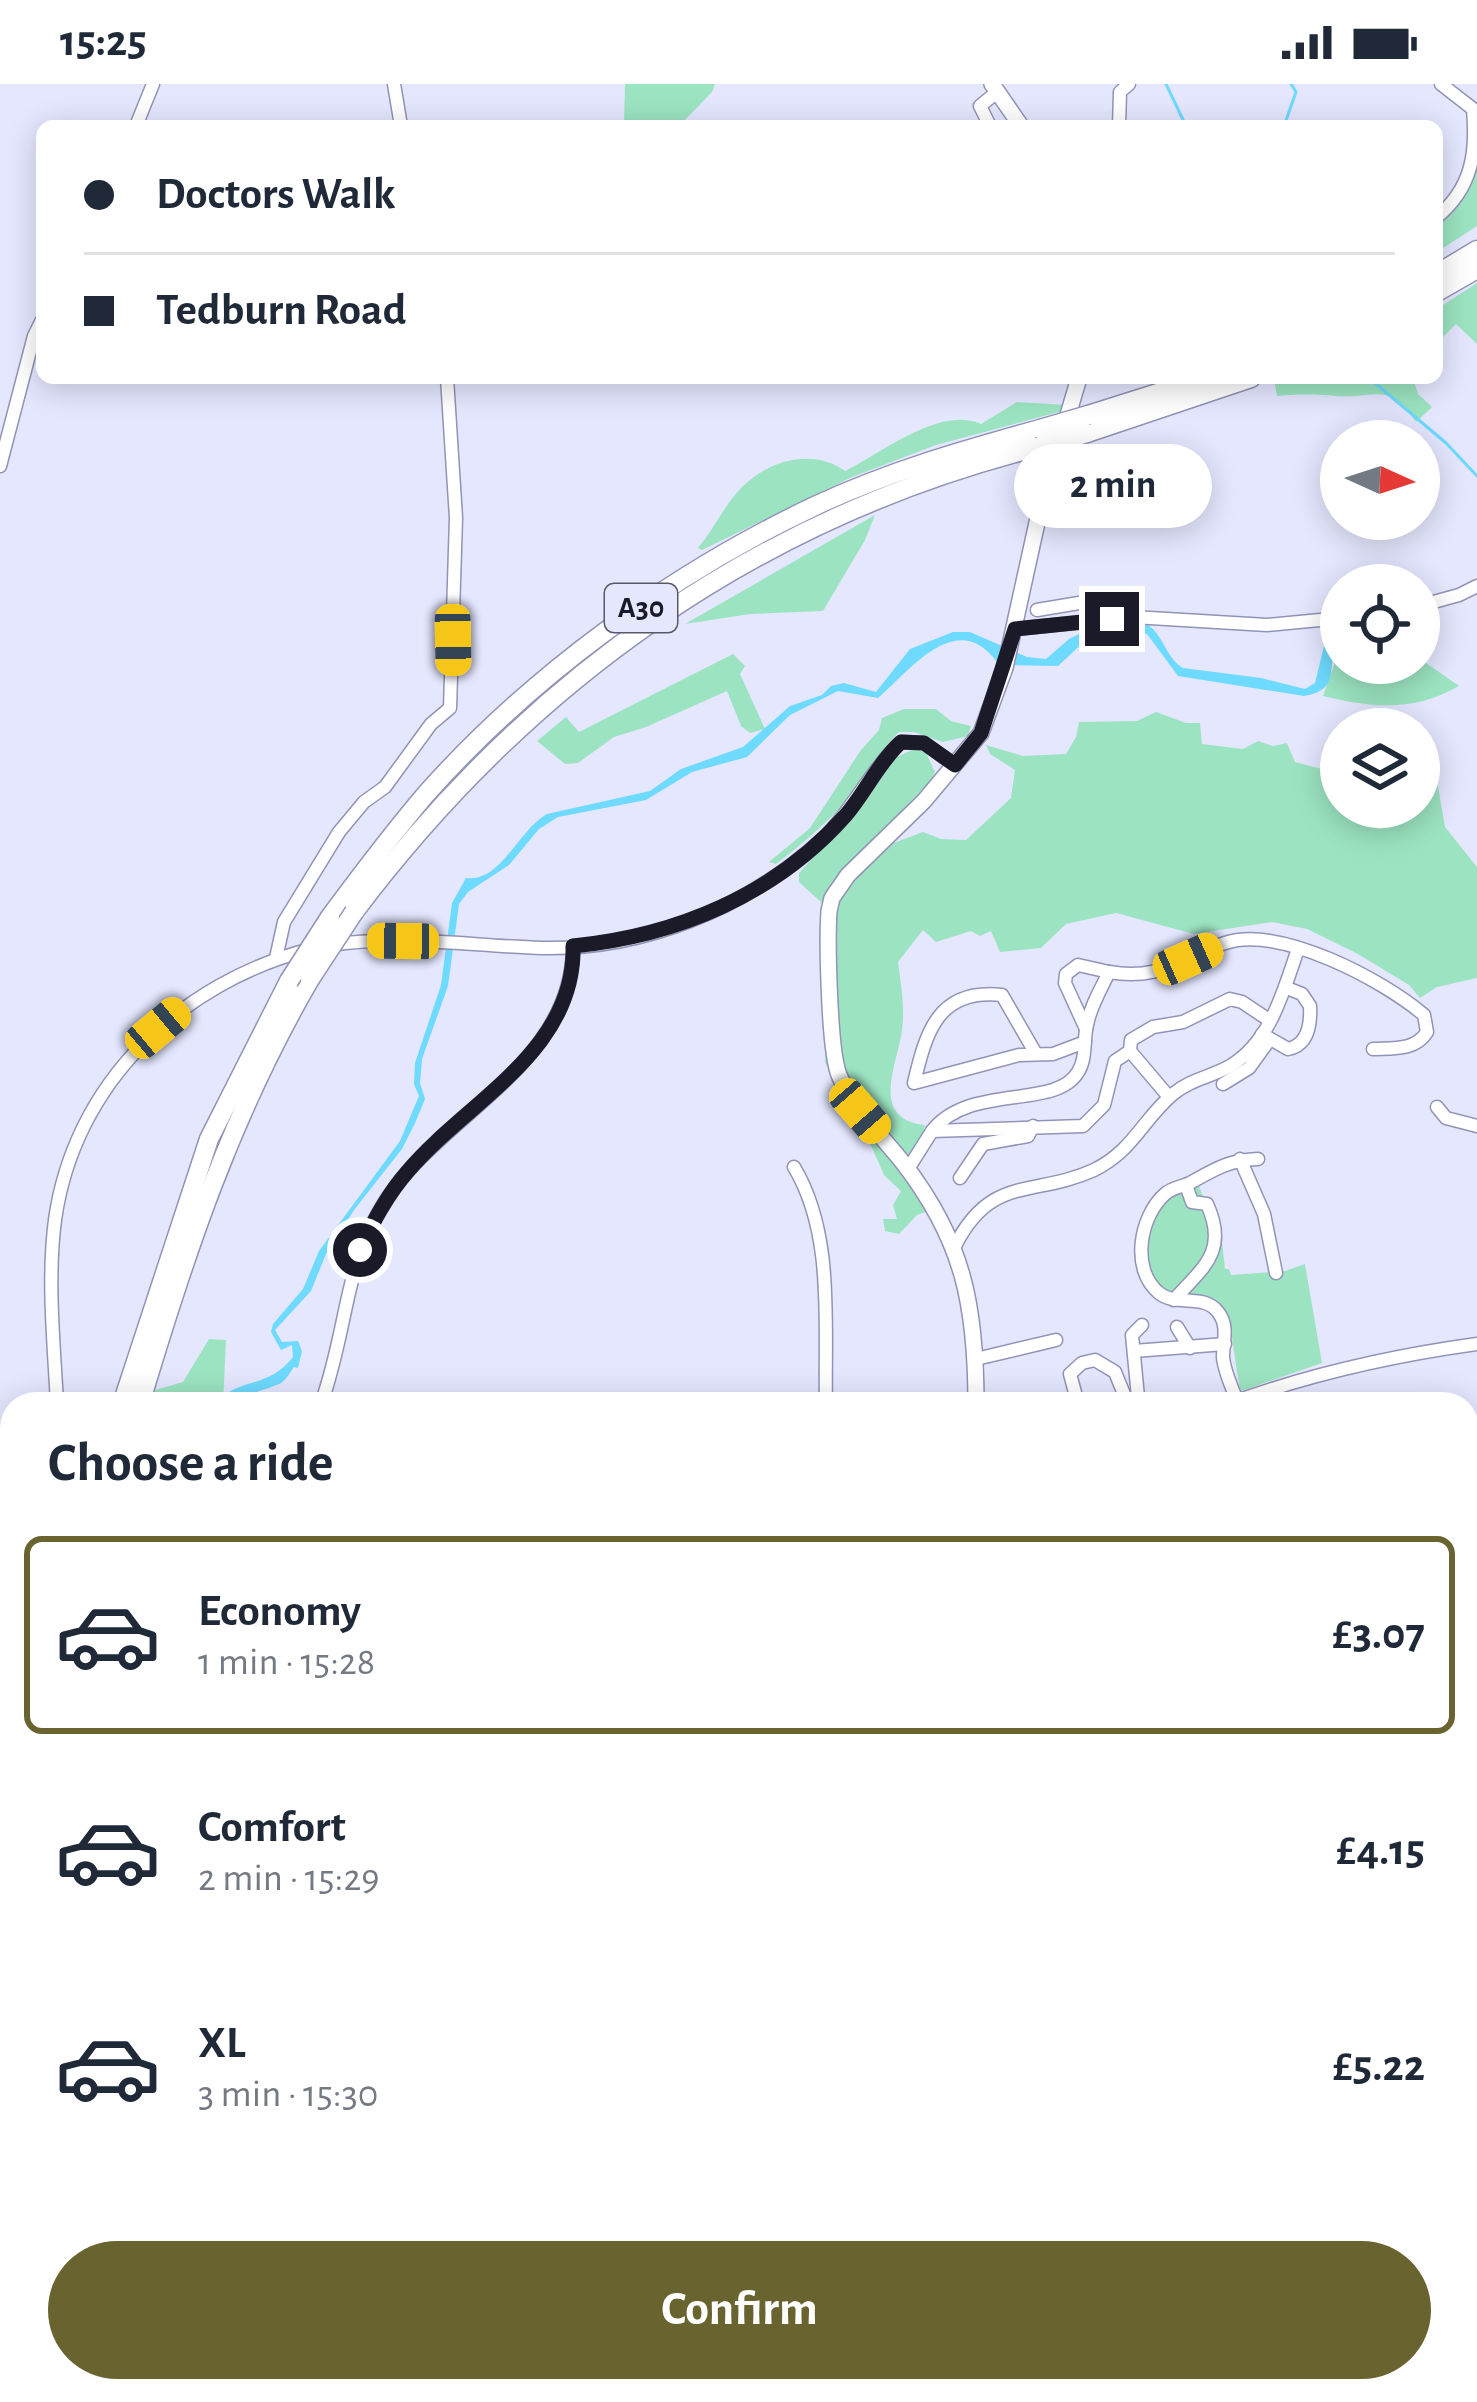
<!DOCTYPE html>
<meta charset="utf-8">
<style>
:root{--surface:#fff;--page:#f2f2f3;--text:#1f2937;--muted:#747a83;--line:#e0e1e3;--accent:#696330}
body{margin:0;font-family:"Alegreya Sans",sans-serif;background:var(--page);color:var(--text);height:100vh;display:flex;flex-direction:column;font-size:45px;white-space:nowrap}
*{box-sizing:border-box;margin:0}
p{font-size:39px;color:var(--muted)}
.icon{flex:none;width:66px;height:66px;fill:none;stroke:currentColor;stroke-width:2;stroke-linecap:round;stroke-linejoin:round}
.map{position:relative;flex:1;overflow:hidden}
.side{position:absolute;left:0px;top:1308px;width:1479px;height:1011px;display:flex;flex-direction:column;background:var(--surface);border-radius:36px 36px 0 0;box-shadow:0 6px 30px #0003}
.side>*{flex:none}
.hud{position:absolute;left:36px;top:36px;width:1407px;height:264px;border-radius:18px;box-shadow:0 6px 30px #0003;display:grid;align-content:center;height:264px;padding:0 48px;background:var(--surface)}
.needle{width:78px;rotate:93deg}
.buttons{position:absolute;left:1320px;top:336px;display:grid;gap:24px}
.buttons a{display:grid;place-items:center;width:120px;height:120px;border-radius:50%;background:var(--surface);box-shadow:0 6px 30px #0003;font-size:60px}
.end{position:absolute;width:54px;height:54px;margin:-27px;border:15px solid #1a1a28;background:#fff;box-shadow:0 0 0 6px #fff}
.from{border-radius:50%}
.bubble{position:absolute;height:84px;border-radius:42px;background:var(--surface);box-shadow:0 6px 30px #0003;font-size:39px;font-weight:700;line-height:84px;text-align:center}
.car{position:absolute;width:36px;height:72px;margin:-36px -18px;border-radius:15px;box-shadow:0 0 9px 3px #0007;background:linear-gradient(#f5c518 24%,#345 0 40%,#f5c518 0 76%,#345 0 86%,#f5c518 0)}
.hud b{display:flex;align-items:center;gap:42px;height:114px;font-size:45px}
.hud b+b{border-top:3px solid var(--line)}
.hud i{width:30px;height:30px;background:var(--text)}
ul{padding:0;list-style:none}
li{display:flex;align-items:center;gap:36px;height:198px;margin:0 24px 18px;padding:0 24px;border:6px solid transparent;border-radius:18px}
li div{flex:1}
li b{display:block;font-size:45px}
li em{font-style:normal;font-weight:700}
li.selected{border-color:var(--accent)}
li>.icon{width:108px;height:108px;stroke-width:1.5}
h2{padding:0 48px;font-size:54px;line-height:144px}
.cta{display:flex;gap:24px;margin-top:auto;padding:24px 48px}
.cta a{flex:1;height:138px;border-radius:72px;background:var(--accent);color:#fff;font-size:48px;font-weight:700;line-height:138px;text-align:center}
.status{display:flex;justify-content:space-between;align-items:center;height:84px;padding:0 60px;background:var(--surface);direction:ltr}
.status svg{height:33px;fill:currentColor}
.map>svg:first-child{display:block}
.green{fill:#9ce4c1}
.water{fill:#6edafe}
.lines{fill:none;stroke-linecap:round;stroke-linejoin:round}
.stream{stroke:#6edafe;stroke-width:3}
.minor-casing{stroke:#9193b7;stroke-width:15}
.major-casing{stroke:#9193b7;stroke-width:18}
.highway-casing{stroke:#9193b7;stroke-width:21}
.minor{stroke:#fff;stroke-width:12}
.major{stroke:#fff;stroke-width:15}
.highway{stroke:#fff;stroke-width:18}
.highway-bridge-casing{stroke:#9193b7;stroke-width:21;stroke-linecap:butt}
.highway-bridge{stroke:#fff;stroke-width:18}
.route{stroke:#1a1a28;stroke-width:15}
.labels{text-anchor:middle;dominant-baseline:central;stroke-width:12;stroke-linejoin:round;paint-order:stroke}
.shield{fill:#e5e7ff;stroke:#575868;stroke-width:3}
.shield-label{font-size:30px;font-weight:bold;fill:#1a1a28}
</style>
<div class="status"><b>15:25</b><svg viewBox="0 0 49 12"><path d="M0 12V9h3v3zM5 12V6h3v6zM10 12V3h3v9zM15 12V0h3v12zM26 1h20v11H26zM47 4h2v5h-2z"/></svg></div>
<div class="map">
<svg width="1477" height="2318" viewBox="0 0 1477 2318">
<rect width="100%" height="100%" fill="#e5e7ff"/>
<g class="green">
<path d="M 625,0 L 715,0 L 712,8 L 679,42 L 624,42 Z"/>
<path d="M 1477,85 L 1477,142 L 1437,168 L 1437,140 L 1455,121 Z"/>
<path d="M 1477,199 L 1477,260 L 1456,240 L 1437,259 L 1437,225 Z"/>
<path d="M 1413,294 L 1418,310 L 1432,323 L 1416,338 C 1388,296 1374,315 1337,312 C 1316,310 1298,310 1277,312 L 1274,295 Z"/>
<path d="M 1017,318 L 1066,321 L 1066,326 L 936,361 L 852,393 L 702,466 L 698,464 C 714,445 725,420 742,403 C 769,376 813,364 845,387 C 880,370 940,321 981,340 Z"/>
<path d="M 875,431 L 865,456 L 823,527 L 750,530 L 685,540 Z"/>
<path d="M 1341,562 L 1341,579 L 1426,579 L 1459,602 C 1414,628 1373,624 1323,612 Z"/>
<path d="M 733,570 L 745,582 L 740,590 L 765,645 L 750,649 L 741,642 L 727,607 L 646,643 L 614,653 L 578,679 L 565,680 L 537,657 L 566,633 L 579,648 Z"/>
<path d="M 904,625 L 936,625 L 951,637 L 971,642 L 968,652 L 943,658 L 914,648 L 899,648 C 878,668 866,694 847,716 C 825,741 801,761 776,780 L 769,778 L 810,744 L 861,666 L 879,646 L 882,634 Z"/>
<path d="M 1156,628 L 1186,639 L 1200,639 L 1202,660 L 1243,665 L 1258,657 L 1273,662 L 1287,659 L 1295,678 L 1341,690 L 1341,723 L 1380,723 L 1372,740 L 1379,745 L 1393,743 L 1391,730 L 1402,723 L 1419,723 L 1419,672 L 1432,668 L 1445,743 L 1477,783 L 1477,894 L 1437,903 L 1420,914 L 1409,901 L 1358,870 L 1307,845 L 1272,838 L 1194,850 L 1116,829 L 1066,840 L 1041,864 L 1000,868 L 991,847 L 980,852 L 971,847 L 936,858 L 923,846 L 898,878 C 901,901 905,923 902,946 C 898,979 868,1035 925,1041 L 921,1055 L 907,1073 L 942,1122 L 917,1131 L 899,1150 L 885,1147 L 883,1135 L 897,1135 L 893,1121 L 901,1107 L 884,1091 L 866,1050 L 848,1026 L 825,978 L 835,824 L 822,819 L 799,798 L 799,789 L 870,711 L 895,674 L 916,664 L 926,669 L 935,688 L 930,698 L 873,755 L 888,761 L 923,748 L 941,755 L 966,756 L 1011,714 L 1015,686 L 990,670 L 986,661 L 1023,672 L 1066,670 L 1076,653 L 1079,638 L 1137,637 Z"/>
<path d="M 1198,1100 L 1222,1158 L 1225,1185 L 1229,1185 L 1231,1191 L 1285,1187 L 1305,1180 L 1322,1279 L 1241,1307 C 1235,1289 1233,1235 1223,1226 C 1209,1214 1185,1217 1169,1209 C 1136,1189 1143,1142 1165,1117 C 1173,1108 1186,1104 1198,1100 Z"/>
<path d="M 209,1255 L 226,1256 L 223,1320 L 151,1320 L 155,1306 L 183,1298 Z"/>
<path d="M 12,1433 L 12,1597 L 0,1591 L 0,1471 Z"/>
<path d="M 294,2307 L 520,2307 L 530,2318 L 284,2318 Z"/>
</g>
<path class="water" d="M 1148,541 C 1164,552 1166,574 1183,584 L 1261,594 L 1305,605 L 1315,599 L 1324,562 L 1341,548 L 1341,554 C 1322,577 1346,605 1304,612 L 1178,592 L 1147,550 L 1088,554 L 1058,582 L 999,581 C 958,521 911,586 878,614 L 838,607 L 790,631 L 747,673 L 692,688 L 646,716 L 558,733 L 539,745 L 509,781 L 468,808 L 459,820 L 448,902 L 422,975 L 420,999 L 425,1015 L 415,1039 L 402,1065 L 354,1126 L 326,1170 L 311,1207 L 275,1246 L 282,1258 L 298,1257 L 302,1267 L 298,1284 L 294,1283 C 291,1287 286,1296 281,1299 C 274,1303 221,1320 214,1320 C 240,1292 267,1306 293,1273 L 292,1261 L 281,1266 L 271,1248 L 273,1240 L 303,1205 L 319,1167 L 400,1057 L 419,1012 L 414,1000 L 415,979 L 441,901 L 452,819 L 466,794 C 501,799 518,746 547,730 L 650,707 L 681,685 L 743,663 L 790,622 L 822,611 L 831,602 L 844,599 L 876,608 L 910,565 L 953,548 L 970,548 L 1027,573 L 1046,575 L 1069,555 L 1087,546 Z"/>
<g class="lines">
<g class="stream">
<path d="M 1166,0 L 1186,42"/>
<path d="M 1284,42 L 1296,8 L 1291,0"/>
<path d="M 1369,294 L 1446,359 L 1477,392"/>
</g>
<g class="minor-casing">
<g id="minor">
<path d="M 394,0 L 401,42"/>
<path d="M 136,42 L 153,0"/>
<path d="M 990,42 L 980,22 L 997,8"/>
<path d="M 1119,42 L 1120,8 L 1129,0"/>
<path d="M 1437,133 C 1472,104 1477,69 1473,25 L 1441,0"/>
<path d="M 0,382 L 34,252 L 42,236"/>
<path d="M 1419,522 L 1459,511 L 1477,502"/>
<path d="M 1037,526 L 1091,517 L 1112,535"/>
<path d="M 1015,545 L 1133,533 L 1267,541 L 1341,534"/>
<path d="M 330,861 C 401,850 472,862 542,864 C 644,866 744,825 820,757 C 852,728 870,686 901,658 L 924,659 L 955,681"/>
<path d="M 276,874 L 284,838 L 339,748 L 364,718 L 385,703 L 431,640 L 450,624 L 456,434 L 447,294"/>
<path d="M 1086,945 L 1065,899 L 1066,890 L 1078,881 L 1109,888"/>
<path d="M 1262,950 L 1288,965 C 1308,961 1311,940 1310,922 L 1302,910 L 1287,904"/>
<path d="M 1130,967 L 1169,1013"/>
<path d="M 1036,970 L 1002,911 C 938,904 926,948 914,999 L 1019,971 L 1053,970 L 1085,958"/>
<path d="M 1223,1000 L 1249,984 L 1270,955"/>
<path d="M 1437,1023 L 1446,1034 L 1477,1042"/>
<path d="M 932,1047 C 969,999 1056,1026 1078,988 C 1087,974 1083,957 1087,941 C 1090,923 1101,905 1109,888 C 1162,897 1178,874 1225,859 C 1280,841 1383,896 1424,931 L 1427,948 C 1415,967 1393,964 1373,965"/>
<path d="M 1240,1075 L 1264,1130 L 1276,1189"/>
<path d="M 794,1083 C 835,1151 824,1243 826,1320"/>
<path d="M 908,1085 L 932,1047 L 1083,1042 L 1104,1021 L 1115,977 L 1130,967 L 1131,956 L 1153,943 L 1183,938 L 1230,915 L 1242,918 L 1269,936"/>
<path d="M 960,1094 L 983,1060 L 1028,1052 L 1033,1042"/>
<path d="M 955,1162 C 991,1090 1035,1113 1094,1086 C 1133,1067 1143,1035 1173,1010 C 1191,995 1211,993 1230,982 C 1271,958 1284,905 1298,865"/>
<path d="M 1174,1216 C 1202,1184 1229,1168 1207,1120 L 1192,1118 L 1186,1101"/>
<path d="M 1177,1243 L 1190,1264"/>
<path d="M 1134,1267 L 1225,1260"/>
<path d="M 976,1275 L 1056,1256"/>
<path d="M 1138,1313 L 1132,1251 L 1142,1241"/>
<path d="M 1077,1316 L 1070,1290 L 1082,1279 L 1095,1276 L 1115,1288 L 1128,1320"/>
<path d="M 1237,1317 C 1232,1303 1224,1287 1223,1273 C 1223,1257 1229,1242 1218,1228 C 1204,1209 1176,1223 1159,1209 C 1130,1185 1140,1132 1165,1110 C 1173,1103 1182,1103 1190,1099 C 1215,1085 1229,1076 1258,1075"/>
<path d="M 57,1320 C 54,1260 47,1196 55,1136 C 74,999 181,898 311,865"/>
<path d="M 321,1320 C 352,1234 342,1158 411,1084 C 473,1017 573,965 573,862"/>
<path d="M 1228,1320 C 1310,1290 1390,1272 1477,1260"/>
<path d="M 1467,1401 L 1477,1400"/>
<path d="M 0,1407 L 12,1417"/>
<path d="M 1467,1525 L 1477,1525"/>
<path d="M 1467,1622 L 1469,1625"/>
<path d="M 0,1652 L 12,1613"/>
<path d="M 1467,1738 L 1477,1725"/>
<path d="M 1467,1885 L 1477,1866"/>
<path d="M 1467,1952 L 1477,1960"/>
<path d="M 1467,2035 L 1477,2022"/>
<path d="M 1467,2168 L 1477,2180"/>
<path d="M 1467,2240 L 1477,2229"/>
<path d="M 593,2307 L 600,2318"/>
<path d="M 93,2318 L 98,2307"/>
<path d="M 685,2318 L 701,2307"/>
<path d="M 1002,2318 L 1007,2307"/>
</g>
</g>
<g class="major-casing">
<g id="major">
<path d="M 992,0 L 1021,42"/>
<path d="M 976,1320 C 976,1223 964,1158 904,1080 C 882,1052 853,1025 839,991 C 829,966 827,857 829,827 L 832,814 L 848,791 L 924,717 L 981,649 L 1005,584 L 1040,425 L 1079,294"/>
<path d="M 1386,2307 L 1394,2318"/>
</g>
</g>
<g class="highway-casing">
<g id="highway">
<path d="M 1437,190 L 1477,166"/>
<path d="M 1437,208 L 1477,185"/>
<path d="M 1088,331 L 1205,294"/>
<path d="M 1087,349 L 1251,294"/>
<path d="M 354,828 C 528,597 756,434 1038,363"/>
<path d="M 330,833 C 361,791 392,750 426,710 C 532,591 671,490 815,422 C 887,388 964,366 1040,345"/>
<path d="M 122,1320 L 209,1055 L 289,897"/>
<path d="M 140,1320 C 185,1169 231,1031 310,895"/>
<path d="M 0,1725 L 12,1688"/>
<path d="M 0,1780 L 12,1741"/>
</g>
</g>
<use href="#minor" class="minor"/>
<use href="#major" class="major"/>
<use href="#highway" class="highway"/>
<g class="highway-bridge-casing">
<g id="highway-bridge">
<path d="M 1040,345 L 1088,331"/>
<path d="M 1038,363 L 1087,349"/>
<path d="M 310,895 L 354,828"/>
<path d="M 289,897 L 330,833"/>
</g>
</g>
<use href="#highway-bridge" class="highway-bridge"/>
</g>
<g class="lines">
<path class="route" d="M 360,1166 C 373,1138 387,1111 408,1087 C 467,1017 576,967 573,862 C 676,852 775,811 845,732 C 865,709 879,678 901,658 L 924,659 L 955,681 L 981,649 L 1015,545 L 1112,535"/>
</g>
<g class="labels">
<rect class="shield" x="605" y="500" width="72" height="48" rx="9"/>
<g class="shield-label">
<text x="641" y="524">A30</text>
</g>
</g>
</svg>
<div class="buttons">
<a><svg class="needle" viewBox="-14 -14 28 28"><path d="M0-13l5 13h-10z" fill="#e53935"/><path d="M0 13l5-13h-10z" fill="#747a83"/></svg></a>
<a><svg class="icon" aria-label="locate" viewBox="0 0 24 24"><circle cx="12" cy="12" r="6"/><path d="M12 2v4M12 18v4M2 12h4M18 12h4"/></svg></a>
<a><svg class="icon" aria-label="layers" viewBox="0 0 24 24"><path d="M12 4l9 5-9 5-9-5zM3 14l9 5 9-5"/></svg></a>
</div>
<i class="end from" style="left:360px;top:1166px"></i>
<i class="end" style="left:1112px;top:535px"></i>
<div class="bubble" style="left:1014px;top:360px;width:198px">2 min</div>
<i class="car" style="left:453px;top:556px;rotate:179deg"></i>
<i class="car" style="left:403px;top:857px;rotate:271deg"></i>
<i class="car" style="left:1188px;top:875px;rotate:66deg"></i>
<i class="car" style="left:158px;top:944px;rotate:50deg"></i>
<i class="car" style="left:860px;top:1027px;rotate:139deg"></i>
<div class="hud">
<b><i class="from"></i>Doctors Walk</b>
<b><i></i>Tedburn Road</b>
</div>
<section class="side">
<h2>Choose a ride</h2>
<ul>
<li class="selected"><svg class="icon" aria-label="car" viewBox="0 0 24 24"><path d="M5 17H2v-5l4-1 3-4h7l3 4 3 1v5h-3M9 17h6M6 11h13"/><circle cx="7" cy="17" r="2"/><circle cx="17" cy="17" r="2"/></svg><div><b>Economy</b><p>1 min · 15:28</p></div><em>£3.07</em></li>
<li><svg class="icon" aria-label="car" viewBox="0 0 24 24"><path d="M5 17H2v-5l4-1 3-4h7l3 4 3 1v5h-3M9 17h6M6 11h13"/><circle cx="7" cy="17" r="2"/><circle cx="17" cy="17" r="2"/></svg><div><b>Comfort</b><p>2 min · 15:29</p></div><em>£4.15</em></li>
<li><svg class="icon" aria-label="car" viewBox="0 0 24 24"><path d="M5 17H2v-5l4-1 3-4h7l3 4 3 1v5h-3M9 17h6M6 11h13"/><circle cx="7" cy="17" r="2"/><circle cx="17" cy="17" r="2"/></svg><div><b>XL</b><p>3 min · 15:30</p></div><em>£5.22</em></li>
</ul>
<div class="cta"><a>Confirm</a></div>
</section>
</div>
